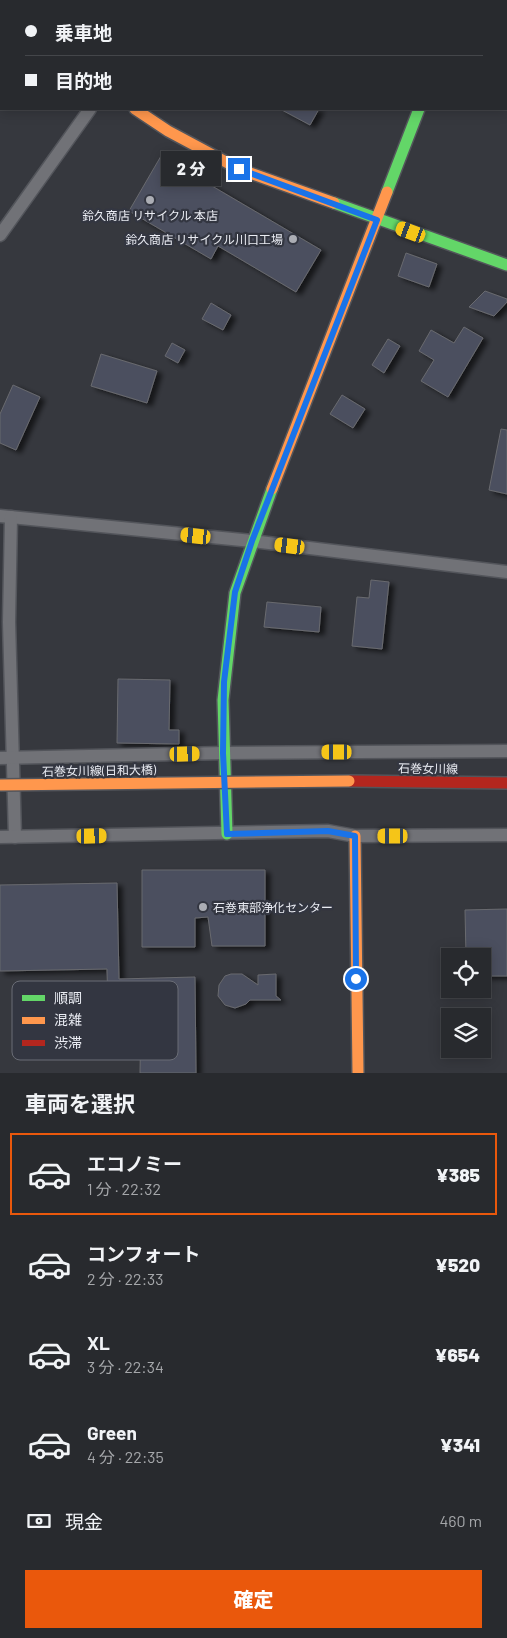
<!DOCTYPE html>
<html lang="ja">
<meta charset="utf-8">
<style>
:root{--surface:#282a2e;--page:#303236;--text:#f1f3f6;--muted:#a5a7aa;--line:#44464a;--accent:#ea580c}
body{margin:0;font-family:Barlow,"Noto Sans JP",sans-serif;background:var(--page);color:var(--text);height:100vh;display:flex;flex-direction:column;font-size:19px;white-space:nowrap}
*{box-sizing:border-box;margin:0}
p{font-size:16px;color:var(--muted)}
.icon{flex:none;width:28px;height:28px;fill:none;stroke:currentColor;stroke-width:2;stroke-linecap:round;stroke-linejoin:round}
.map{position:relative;height:1073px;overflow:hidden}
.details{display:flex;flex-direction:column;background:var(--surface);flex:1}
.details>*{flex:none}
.top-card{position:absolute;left:0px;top:0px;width:508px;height:110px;box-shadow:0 2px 12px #0003,0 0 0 1px var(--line);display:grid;align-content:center;height:110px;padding:0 25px;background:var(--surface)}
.fabs{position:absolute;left:441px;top:948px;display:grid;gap:10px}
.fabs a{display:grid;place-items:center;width:50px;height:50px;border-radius:0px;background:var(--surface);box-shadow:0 2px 12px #0003,0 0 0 1px var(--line);font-size:25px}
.end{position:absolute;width:22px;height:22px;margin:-11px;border:6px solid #1a73e8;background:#fff;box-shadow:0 0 0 2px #fff}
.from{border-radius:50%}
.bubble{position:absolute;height:35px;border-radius:0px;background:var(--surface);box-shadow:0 2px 12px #0003,0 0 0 1px var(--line);font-size:16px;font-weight:800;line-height:35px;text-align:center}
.car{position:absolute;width:15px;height:30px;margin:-15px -8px;border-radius:6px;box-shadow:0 0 4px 1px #0007;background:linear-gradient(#f5c518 24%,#345 0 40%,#f5c518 0 76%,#345 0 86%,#f5c518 0)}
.top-card b{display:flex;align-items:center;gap:18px;height:48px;font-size:19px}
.top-card b+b{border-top:1px solid var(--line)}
.top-card i{width:12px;height:12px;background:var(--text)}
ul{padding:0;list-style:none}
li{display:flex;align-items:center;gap:15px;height:82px;margin:0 10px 8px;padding:0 15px;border:2px solid transparent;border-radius:0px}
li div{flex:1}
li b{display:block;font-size:19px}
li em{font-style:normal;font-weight:800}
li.selected{border-color:var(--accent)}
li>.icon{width:45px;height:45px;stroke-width:1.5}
h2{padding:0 25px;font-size:22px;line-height:60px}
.pay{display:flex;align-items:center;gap:12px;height:55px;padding:0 25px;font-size:19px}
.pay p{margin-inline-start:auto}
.cta{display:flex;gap:10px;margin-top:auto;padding:10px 25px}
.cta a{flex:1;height:58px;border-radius:0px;background:var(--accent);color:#fff;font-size:20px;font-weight:800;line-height:58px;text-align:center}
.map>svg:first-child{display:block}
.building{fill:#4b4f5e;stroke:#696a6f;filter:url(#shadow)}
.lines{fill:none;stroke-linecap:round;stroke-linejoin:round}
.street-casing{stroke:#53555b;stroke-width:15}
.fast-casing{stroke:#53555b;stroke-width:14}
.slow-casing{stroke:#53555b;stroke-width:14}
.jam-casing{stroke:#53555b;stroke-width:14}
.street{stroke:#717277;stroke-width:12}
.fast{stroke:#63d668;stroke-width:11}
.slow{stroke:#ff974d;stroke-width:11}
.jam{stroke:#b3261e;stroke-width:11}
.slow-bridge-casing{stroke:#53555b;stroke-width:14;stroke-linecap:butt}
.slow-bridge{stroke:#ff974d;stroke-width:11}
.route{stroke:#1a73e8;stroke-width:6}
.poi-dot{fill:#abadb4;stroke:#333641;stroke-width:2}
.labels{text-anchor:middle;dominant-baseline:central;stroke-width:4.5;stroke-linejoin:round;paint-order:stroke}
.poi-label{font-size:12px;fill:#eaecf3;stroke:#333641}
.street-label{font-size:12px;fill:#eaecf3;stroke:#333641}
.key{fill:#333641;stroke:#6a6d76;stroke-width:1}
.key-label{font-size:14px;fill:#eaecf3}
</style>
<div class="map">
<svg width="507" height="1073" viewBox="0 0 507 1073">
<defs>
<filter id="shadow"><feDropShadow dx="5" dy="3" stdDeviation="2.5" flood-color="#0009"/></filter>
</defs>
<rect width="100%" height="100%" fill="#36383e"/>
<g class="building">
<path d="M 280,109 L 319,109 L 310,125 Z"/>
<path d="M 161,156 L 321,250 L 296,292 L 218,246 L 211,259 L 129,211 Z"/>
<path d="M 406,253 L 437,264 L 429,287 L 398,276 Z"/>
<path d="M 485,291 L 507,299 L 507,302 L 494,316 L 469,307 Z"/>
<path d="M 211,303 L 231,315 L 223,330 L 202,319 Z"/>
<path d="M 464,327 L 483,338 L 448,397 L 421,381 L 434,360 L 419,351 L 431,330 L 454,343 Z"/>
<path d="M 388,339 L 400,346 L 384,373 L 372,365 Z"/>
<path d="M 172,343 L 185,350 L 178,363 L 165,356 Z"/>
<path d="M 101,354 L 157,371 L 147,403 L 91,386 Z"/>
<path d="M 13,385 L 40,397 L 16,450 L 0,443 L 0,414 Z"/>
<path d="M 342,395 L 365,409 L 353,428 L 330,414 Z"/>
<path d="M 501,429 L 507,430 L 507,494 L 489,490 Z"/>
<path d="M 371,580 L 389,582 L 382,649 L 352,646 L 357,597 L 369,598 Z"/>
<path d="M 267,602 L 321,607 L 319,632 L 264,627 Z"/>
<path d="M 118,679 L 170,680 L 169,730 L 179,730 L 179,744 L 117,743 Z"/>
<path d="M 142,870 L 265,870 L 265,946 L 212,946 L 208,917 L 195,918 L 195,947 L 142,947 Z"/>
<path d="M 117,883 L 119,979 L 195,977 L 196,1073 L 140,1073 L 141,1012 L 108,1012 L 107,969 L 0,971 L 0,885 Z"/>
<path d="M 507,909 L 507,976 L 482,976 L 482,956 L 466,956 L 465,910 Z"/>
<path d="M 231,974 L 242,974 L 258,985 L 258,975 L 276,974 L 276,996 L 281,1000 L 250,1000 L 246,1004 L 235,1008 L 225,1005 L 218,996 L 219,985 L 225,976 Z"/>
</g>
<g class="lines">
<g class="street-casing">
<g id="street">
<path d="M 159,1 L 159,0"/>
<path d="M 0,235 L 90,109"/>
<path d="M 0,516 L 252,541 L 507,572"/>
<path d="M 11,517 L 9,622 L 15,837"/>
<path d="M 0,758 L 223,753 L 507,751"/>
<path d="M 0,837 L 328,831 L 355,836 L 507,835"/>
</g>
</g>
<g class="fast-casing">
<g id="fast">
<path d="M 458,1 L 459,0"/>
<path d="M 387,192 L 419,109"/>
<path d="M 334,203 L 507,265"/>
<path d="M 227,834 L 223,700 L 235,593 L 272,489"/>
</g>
</g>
<g class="slow-casing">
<g id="slow">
<path d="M 135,109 L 168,131 L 239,169 L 334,203"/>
<path d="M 272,489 L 387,192"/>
<path d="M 355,836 L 358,1073"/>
</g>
</g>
<g class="jam-casing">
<path id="jam" d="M 349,781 L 507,783"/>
</g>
<use href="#street" class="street"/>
<use href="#fast" class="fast"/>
<use href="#slow" class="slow"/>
<use href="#jam" class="jam"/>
<g class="slow-bridge-casing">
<path id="slow-bridge" d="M 0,785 L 349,781"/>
</g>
<use href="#slow-bridge" class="slow-bridge"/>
</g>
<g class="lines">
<path class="route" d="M 239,169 L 377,220 L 252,541 L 235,592 L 224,682 L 223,753 L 227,834 L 328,831 L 355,836 L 356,979"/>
</g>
<g class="poi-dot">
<circle cx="150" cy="200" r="5"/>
<circle cx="293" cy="239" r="5"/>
<circle cx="203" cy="907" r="5"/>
</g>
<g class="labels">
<g class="poi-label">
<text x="150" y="215">鈴久商店 リサイクル 本店</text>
<text x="283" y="239" text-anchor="end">鈴久商店 リサイクル川口工場</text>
<text x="213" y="907" text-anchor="start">石巻東部浄化センター</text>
</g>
<g class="street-label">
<text transform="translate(428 768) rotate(1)">石巻女川線</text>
<text transform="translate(99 770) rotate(-1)">石巻女川線(日和大橋)</text>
</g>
</g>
<rect x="12" y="981" width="166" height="79" rx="8" class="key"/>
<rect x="22" y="995" width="23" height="6" fill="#63d668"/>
<rect x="22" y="1017" width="23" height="7" fill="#ff974d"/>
<rect x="22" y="1040" width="23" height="6" fill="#b3261e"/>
<g class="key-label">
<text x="54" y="1003">順調</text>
<text x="54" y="1025">混雑</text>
<text x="54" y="1048">渋滞</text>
</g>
</svg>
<div class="fabs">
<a><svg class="icon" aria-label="locate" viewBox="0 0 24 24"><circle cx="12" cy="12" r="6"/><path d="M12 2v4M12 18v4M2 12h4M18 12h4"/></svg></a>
<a><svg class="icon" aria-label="layers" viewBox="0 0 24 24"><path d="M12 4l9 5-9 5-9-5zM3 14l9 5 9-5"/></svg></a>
</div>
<i class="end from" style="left:356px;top:979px"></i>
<i class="end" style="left:239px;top:169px"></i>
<div class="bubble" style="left:161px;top:151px;width:60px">2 分</div>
<i class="car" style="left:411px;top:232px;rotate:290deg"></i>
<i class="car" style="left:196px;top:536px;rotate:276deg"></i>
<i class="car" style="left:290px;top:546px;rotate:277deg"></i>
<i class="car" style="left:337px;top:752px;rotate:270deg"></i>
<i class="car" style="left:185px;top:754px;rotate:89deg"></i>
<i class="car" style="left:92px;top:836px;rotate:89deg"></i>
<i class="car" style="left:393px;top:836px;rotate:270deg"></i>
<div class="top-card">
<b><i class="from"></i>乗車地</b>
<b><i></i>目的地</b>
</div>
</div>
<section class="details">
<h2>車両を選択</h2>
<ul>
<li class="selected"><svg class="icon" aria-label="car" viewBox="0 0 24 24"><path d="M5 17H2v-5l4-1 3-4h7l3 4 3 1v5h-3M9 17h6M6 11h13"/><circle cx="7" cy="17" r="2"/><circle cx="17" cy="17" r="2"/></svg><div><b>エコノミー</b><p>1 分 · 22:32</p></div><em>¥385</em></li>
<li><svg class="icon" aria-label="car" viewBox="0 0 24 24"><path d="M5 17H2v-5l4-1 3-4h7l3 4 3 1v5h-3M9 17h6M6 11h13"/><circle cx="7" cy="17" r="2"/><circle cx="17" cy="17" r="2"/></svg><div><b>コンフォート</b><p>2 分 · 22:33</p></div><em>¥520</em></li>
<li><svg class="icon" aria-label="car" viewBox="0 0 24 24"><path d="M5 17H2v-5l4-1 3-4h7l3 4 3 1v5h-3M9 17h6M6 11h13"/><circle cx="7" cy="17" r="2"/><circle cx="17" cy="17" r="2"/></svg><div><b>XL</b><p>3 分 · 22:34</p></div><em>¥654</em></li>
<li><svg class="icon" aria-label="car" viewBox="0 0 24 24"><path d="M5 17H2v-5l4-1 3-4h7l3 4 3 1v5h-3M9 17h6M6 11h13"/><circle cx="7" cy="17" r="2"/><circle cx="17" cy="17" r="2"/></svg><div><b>Green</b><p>4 分 · 22:35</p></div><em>¥341</em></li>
</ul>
<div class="pay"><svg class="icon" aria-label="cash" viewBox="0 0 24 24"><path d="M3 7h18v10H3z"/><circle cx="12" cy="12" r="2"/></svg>現金<p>460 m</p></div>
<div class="cta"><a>確定</a></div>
</section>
